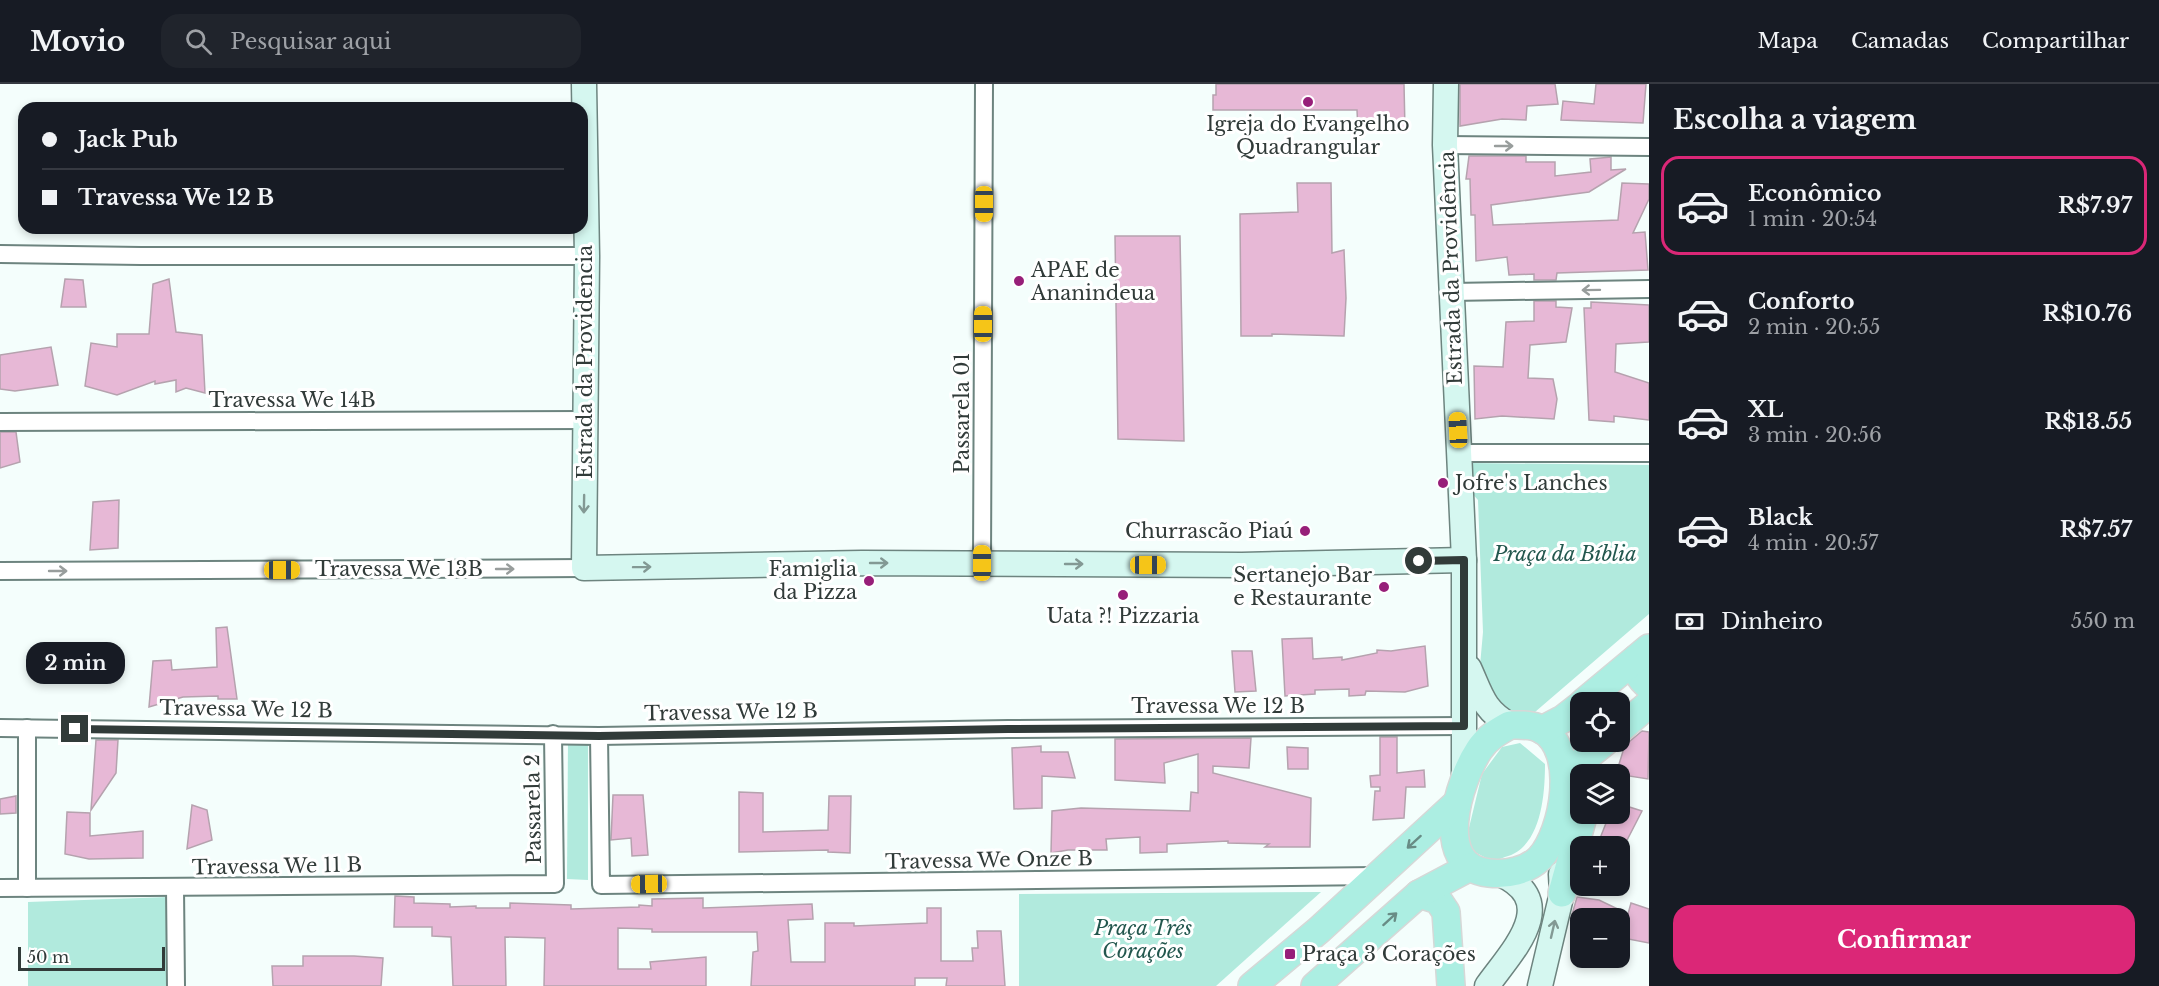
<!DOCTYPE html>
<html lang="pt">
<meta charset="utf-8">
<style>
:root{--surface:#171b24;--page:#20242c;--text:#f1f3f6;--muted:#9ea1a6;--line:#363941;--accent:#db2777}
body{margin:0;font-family:"Libre Baskerville",serif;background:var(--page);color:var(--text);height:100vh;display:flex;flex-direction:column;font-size:22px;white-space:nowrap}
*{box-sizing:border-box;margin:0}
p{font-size:20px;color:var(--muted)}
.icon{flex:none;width:33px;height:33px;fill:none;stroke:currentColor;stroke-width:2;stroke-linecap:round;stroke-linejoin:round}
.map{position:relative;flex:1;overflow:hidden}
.drawer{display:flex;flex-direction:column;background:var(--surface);width:510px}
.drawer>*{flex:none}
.top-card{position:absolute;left:18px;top:18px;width:570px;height:132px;border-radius:18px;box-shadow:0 3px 9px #0003;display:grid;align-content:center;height:132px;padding:0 24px;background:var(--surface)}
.tools{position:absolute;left:1570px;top:608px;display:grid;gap:12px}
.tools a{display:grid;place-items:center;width:60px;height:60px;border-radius:12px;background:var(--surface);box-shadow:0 3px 9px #0003;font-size:30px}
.scale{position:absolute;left:18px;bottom:15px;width:147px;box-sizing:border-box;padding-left:6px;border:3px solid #313b39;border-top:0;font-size:16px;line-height:21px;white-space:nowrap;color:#313b39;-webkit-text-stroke:4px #fff;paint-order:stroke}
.end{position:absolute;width:27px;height:27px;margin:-14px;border:8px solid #313b39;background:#fff;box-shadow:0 0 0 3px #fff}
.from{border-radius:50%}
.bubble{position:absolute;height:42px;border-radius:18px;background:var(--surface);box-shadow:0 3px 9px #0003;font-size:20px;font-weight:800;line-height:42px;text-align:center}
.car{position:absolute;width:18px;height:36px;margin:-18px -9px;border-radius:8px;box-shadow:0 0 4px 2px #0007;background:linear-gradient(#f5c518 24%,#345 0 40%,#f5c518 0 76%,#345 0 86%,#f5c518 0)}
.top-card b{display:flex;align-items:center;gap:21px;height:57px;font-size:22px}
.top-card b+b{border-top:2px solid var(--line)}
.top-card i{width:15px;height:15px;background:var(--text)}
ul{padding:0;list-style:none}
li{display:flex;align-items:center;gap:18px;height:99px;margin:0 12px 9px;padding:0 12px;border:3px solid transparent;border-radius:18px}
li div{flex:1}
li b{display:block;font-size:22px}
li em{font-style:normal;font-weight:800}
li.on{border-color:var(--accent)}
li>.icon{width:54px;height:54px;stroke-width:1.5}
h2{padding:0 24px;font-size:27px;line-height:72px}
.pay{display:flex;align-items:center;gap:15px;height:66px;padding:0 24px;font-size:22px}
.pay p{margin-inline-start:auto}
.cta{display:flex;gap:12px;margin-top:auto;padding:12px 24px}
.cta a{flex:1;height:69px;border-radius:18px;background:var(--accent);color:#fff;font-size:24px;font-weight:800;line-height:69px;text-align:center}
header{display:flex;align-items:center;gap:36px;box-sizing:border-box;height:84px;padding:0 30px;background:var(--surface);border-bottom:2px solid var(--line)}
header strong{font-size:28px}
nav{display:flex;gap:33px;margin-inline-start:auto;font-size:21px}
.search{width:420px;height:54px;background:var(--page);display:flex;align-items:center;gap:15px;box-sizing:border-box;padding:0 21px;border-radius:18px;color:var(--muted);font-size:22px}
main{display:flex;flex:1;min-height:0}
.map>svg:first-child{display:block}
.green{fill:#b1eadd}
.building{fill:#e7b8d6;stroke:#b5a2ae;stroke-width:1.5}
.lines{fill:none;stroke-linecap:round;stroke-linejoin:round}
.minor-casing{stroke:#6d847f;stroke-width:20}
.secondary-casing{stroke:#6d847f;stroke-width:27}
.primary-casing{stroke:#d6d8d7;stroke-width:30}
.minor{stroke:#fff;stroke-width:16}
.secondary{stroke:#d5f7f0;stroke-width:24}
.primary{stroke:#aceee2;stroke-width:27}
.oneway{stroke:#989d9c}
.oneway2{stroke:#839994}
.oneway3{stroke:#688c85}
.route{stroke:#313b39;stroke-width:8}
.poi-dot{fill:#971f79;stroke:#fff;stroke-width:2}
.labels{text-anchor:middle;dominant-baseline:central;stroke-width:6;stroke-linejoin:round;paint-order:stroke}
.poi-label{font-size:20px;fill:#313b39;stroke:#fff;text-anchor:start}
.street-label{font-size:20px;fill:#313b39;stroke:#fff}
.park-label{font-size:20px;font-style:italic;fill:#23574e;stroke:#fff}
</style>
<header>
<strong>Movio</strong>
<div class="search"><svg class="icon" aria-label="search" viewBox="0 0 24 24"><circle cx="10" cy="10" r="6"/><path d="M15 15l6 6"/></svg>Pesquisar aqui</div>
<nav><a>Mapa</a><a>Camadas</a><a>Compartilhar</a></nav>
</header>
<main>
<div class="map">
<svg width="1649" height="902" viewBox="0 0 1649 902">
<rect width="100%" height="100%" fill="#f4fefc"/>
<g class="green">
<path d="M 1468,379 L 1649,381 L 1649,530 L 1535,628 L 1506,628 L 1479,593 L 1483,548 L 1478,416 L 1467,404 Z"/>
<path d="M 568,657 L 588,657 L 588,796 L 567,795 Z"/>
<path d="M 1520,659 L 1545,680 C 1545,712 1541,764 1505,773 C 1500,775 1495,777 1491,776 C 1485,774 1479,770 1474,768 L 1467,752 L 1482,690 L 1502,663 Z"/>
<path d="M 1321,808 L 1216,902 L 1019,902 L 1019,810 Z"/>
<path d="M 168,813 L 166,902 L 28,902 L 28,818 Z"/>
</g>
<g class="building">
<path d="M 1216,0 L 1404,0 L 1405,46 L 1358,46 L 1357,26 L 1213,26 L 1213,11 L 1216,11 Z"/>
<path d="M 1460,0 L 1555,0 L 1558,20 L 1527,22 L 1526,36 L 1502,35 L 1460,42 Z"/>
<path d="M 1596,0 L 1646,0 L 1643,39 L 1561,36 L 1563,17 L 1594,20 Z"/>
<path d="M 1469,72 L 1526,72 L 1526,78 L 1555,78 L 1555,92 L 1591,88 L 1590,75 L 1611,73 L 1611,86 L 1626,85 L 1589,108 L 1491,121 L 1493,141 L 1618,136 L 1622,99 L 1649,100 L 1649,115 L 1633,149 L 1645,148 L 1648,186 L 1557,189 L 1556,196 L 1534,196 L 1534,190 L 1509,191 L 1507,173 L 1476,177 L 1475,131 L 1471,131 L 1470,95 L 1466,95 Z"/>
<path d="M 1297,99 L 1331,99 L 1332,169 L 1344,166 L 1346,214 L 1344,252 L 1272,250 L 1272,252 L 1241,252 L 1240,130 L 1298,128 Z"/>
<path d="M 1115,152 L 1180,152 L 1184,357 L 1118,355 Z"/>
<path d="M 65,195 L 83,196 L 86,223 L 61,223 Z"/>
<path d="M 169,195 L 176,248 L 202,251 L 205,309 L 186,304 L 176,308 L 176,296 L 155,300 L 155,297 L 117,311 L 85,302 L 91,259 L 117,263 L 117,250 L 149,250 L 153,200 Z"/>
<path d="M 1534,217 L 1556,217 L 1556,223 L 1572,224 L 1566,258 L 1530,261 L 1528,294 L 1553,295 L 1557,315 L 1554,335 L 1502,332 L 1475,335 L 1474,282 L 1503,283 L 1506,238 L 1534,237 Z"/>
<path d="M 1591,218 L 1649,221 L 1649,258 L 1616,260 L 1615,288 L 1649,299 L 1649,336 L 1614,332 L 1614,338 L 1589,336 L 1584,224 L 1591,224 Z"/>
<path d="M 51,263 L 58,301 L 15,307 L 0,305 L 0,271 Z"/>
<path d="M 0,348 L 16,348 L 20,378 L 0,384 Z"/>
<path d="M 119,416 L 118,464 L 90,466 L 93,418 Z"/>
<path d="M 227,543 L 237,615 L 218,615 L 218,612 L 183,613 L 149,623 L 153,577 L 171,576 L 172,586 L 217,583 L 216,544 Z"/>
<path d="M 1312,554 L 1313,575 L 1342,573 L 1342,576 L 1377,569 L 1377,566 L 1391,567 L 1425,562 L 1428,602 L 1405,608 L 1366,607 L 1365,611 L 1349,612 L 1349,605 L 1315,606 L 1315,610 L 1285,612 L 1282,555 Z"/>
<path d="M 1232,567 L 1252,567 L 1256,607 L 1235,608 Z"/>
<path d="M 1642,647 L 1649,648 L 1648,695 L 1616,690 L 1624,664 L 1622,660 L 1630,657 Z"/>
<path d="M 1380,653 L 1397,653 L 1397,689 L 1424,686 L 1425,703 L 1406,703 L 1404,734 L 1373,736 L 1375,707 L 1380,707 L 1380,703 L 1371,703 L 1370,692 L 1380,691 Z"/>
<path d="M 1251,654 L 1249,684 L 1213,682 L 1213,689 L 1311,714 L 1310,763 L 1265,763 L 1269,760 L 1228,759 L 1228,757 L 1167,760 L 1167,768 L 1140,769 L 1140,753 L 1106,755 L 1107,766 L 1068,766 L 1051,769 L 1052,727 L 1081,724 L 1190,727 L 1191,708 L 1198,709 L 1198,670 L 1164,679 L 1165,699 L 1115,696 L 1115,655 Z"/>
<path d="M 96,656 L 118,656 L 116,689 L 91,726 Z"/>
<path d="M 1041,662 L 1041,668 L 1068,668 L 1075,694 L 1042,692 L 1042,724 L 1014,725 L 1012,664 Z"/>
<path d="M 1287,663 L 1308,664 L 1308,685 L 1288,685 Z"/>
<path d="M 739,708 L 763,709 L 763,748 L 828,746 L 829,712 L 851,712 L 850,769 L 828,768 L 828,766 L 739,768 Z"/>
<path d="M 613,711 L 643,711 L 648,771 L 632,772 L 631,754 L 611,756 Z"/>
<path d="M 16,712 L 16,729 L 0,730 L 0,715 Z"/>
<path d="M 1620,720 L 1642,727 L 1624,762 L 1597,762 L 1610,729 L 1620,729 Z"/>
<path d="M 192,721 L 207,726 L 212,756 L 187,765 Z"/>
<path d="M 67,728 L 90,729 L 90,752 L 143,747 L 143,774 L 89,775 L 65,770 Z"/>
<path d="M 395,812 L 414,813 L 414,819 L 450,820 L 450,823 L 476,822 L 476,824 L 510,824 L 510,819 L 571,821 L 571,825 L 639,823 L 639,821 L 652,822 L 652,815 L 703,814 L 703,824 L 812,820 L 813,835 L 788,836 L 791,878 L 825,878 L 825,839 L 854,839 L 854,842 L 927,839 L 927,824 L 941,824 L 941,877 L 973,877 L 972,864 L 978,864 L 977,847 L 1001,847 L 1005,902 L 946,902 L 947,894 L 915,894 L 915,902 L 751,902 L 753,868 L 758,867 L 757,848 L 652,848 L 652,845 L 618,844 L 618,885 L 651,885 L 650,878 L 706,873 L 706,902 L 544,902 L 545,854 L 505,853 L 506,902 L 453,902 L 451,853 L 432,852 L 432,843 L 394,843 Z"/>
<path d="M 1577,813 L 1599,816 L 1628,830 L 1631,819 L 1649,825 L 1649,859 L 1623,854 L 1628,834 L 1571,834 Z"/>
<path d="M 303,872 L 354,872 L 383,874 L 381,902 L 273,902 L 272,882 L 303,882 Z"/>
</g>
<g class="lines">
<g class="minor-casing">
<g id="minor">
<path d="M 1445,61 L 1649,63"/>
<path d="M 0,170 L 141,172 L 587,172"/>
<path d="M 1451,208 L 1649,205"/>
<path d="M 0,338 L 585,336"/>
<path d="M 1459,369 L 1649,369"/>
<path d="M 982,479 L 984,0"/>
<path d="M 0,487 L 584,484"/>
<path d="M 0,644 L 599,652 L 1008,645 L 1464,642"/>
<path d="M 27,644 L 27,804"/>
<path d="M 599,652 L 601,801 L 1376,792"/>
<path d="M 0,804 L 555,800 L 553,650"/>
<path d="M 175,804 L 176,902"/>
</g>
</g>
<g class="secondary-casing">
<g id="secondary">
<path d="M 584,0 L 587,172 L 584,484 L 862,479 L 1242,481 L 1464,476"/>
<path d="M 1446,0 L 1445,61 L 1464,476 L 1464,696"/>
<path d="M 1469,584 C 1481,610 1483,626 1510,641"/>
<path d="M 1487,902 C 1512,867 1562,818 1500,790"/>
<path d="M 1540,902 L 1562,809 L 1561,790"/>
</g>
</g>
<g class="primary-casing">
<g id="primary">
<path d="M 1636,575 C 1636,588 1639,594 1649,602"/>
<path d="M 1584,618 L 1649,564"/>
<path d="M 1510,641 C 1521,641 1531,640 1541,645 C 1579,666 1564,748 1540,774 C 1527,787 1506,791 1489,789 C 1431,783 1459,696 1479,666 C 1487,654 1497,648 1510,641 Z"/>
<path d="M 1620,645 L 1649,620"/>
<path d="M 1542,646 L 1563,635 L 1581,621"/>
<path d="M 1564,701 L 1585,674 L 1606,657"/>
<path d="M 1562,809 L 1584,729"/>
<path d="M 1419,810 L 1438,816 L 1446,828 L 1451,902"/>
<path d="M 1252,902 L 1319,846 L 1457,719"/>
<path d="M 1315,902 L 1419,810 L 1470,783"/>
</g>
</g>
<use href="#minor" class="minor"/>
<use href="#secondary" class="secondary"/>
<use href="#primary" class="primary"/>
</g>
<defs><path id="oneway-shaft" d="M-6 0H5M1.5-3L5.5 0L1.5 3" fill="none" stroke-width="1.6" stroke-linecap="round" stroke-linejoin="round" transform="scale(1.5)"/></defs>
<g class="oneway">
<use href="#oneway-shaft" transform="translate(1504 62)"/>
<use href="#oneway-shaft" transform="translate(1591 206) rotate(179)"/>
<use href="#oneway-shaft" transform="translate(505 485)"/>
<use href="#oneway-shaft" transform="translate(58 487)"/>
</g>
<g class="oneway2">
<use href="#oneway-shaft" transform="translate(584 420) rotate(91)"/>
<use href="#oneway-shaft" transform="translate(879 479)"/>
<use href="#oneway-shaft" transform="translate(1074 480)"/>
<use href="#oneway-shaft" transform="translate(642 483) rotate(-1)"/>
<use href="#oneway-shaft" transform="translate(1553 845) rotate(-77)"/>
</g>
<g class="oneway3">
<use href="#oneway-shaft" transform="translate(1414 758) rotate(138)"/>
<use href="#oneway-shaft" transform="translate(1390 835) rotate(-42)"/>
</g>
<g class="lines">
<path class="route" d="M 75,645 L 599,652 L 1008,645 L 1464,642 L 1464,476 L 1419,477"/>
</g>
<g class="poi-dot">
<circle cx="1308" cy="18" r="6"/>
<circle cx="1019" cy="197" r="6"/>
<circle cx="1443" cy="399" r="6"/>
<circle cx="1305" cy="447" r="6"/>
<circle cx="869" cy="497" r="6"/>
<circle cx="1384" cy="503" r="6"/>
<circle cx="1123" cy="511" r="6"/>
<rect x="1284" y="864" width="12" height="12" rx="3"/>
</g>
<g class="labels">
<g class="poi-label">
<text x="1308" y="40" text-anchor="middle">Igreja do Evangelho<tspan x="1308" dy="23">Quadrangular</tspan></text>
<text x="1031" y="186">APAE de<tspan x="1031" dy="23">Ananindeua</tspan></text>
<text x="1455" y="399">Jofre's Lanches</text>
<text x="1293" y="447" text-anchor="end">Churrascão Piaú</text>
<text x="857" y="485" text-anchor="end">Famiglia<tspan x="857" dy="23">da Pizza</tspan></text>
<text x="1372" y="491" text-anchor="end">Sertanejo Bar<tspan x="1372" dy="23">e Restaurante</tspan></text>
<text x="1123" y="532" text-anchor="middle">Uata ?! Pizzaria</text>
<text x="1302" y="870">Praça 3 Corações</text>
</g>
<g class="street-label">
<text transform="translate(1451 184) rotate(-92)">Estrada da Providência</text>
<text transform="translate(585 278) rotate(-90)">Estrada da Providencia</text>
<text x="292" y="316">Travessa We 14B</text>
<text transform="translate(962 329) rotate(-90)">Passarela 01</text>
<text x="399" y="485">Travessa We 13B</text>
<text x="1218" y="622">Travessa We 12 B</text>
<text transform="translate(246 625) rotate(1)">Travessa We 12 B</text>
<text transform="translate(731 628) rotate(-1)">Travessa We 12 B</text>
<text transform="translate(533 725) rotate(-91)">Passarela 2</text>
<text transform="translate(989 776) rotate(-1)">Travessa We Onze B</text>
<text transform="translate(277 782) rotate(-1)">Travessa We 11 B</text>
</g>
<g class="park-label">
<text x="1565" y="470">Praça da Bíblia</text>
<text x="1143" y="844">Praça Três<tspan x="1143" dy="23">Corações</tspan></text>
</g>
</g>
</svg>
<div class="tools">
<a><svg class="icon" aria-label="locate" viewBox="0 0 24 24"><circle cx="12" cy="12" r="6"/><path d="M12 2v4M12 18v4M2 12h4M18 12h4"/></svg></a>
<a><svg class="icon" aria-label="layers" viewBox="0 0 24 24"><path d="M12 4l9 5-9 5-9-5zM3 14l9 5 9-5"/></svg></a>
<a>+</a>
<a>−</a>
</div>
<div class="scale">50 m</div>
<i class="end from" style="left:1419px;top:477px"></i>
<i class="end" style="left:75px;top:645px"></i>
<div class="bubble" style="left:26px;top:558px;width:99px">2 min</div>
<i class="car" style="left:984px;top:120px;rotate:180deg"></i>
<i class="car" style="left:983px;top:240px;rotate:0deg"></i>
<i class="car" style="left:1458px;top:346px;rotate:357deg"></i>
<i class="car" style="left:982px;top:479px;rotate:0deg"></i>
<i class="car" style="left:1148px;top:481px;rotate:90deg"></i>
<i class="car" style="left:282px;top:486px;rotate:90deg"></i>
<i class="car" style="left:649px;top:800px;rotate:269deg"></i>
<div class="top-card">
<b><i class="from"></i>Jack Pub</b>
<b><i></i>Travessa We 12 B</b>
</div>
</div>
<section class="drawer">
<h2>Escolha a viagem</h2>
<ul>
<li class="on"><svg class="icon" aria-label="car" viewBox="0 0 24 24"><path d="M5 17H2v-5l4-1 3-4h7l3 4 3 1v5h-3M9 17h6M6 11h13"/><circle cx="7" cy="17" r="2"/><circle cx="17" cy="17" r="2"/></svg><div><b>Econômico</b><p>1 min · 20:54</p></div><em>R$7.97</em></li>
<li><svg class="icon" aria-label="car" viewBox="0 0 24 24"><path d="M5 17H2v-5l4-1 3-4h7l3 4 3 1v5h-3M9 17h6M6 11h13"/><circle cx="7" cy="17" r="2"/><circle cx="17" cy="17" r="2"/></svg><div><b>Conforto</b><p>2 min · 20:55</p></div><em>R$10.76</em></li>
<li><svg class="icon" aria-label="car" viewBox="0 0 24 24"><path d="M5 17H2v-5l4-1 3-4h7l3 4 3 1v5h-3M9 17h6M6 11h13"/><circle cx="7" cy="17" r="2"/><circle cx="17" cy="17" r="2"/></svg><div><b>XL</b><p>3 min · 20:56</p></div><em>R$13.55</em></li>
<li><svg class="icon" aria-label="car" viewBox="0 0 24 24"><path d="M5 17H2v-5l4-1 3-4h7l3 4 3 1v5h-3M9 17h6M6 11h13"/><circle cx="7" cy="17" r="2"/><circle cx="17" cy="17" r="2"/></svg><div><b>Black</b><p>4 min · 20:57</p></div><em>R$7.57</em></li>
</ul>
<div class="pay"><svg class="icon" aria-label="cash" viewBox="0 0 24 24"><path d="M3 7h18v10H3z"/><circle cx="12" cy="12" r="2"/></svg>Dinheiro<p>550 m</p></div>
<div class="cta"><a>Confirmar</a></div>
</section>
</main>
